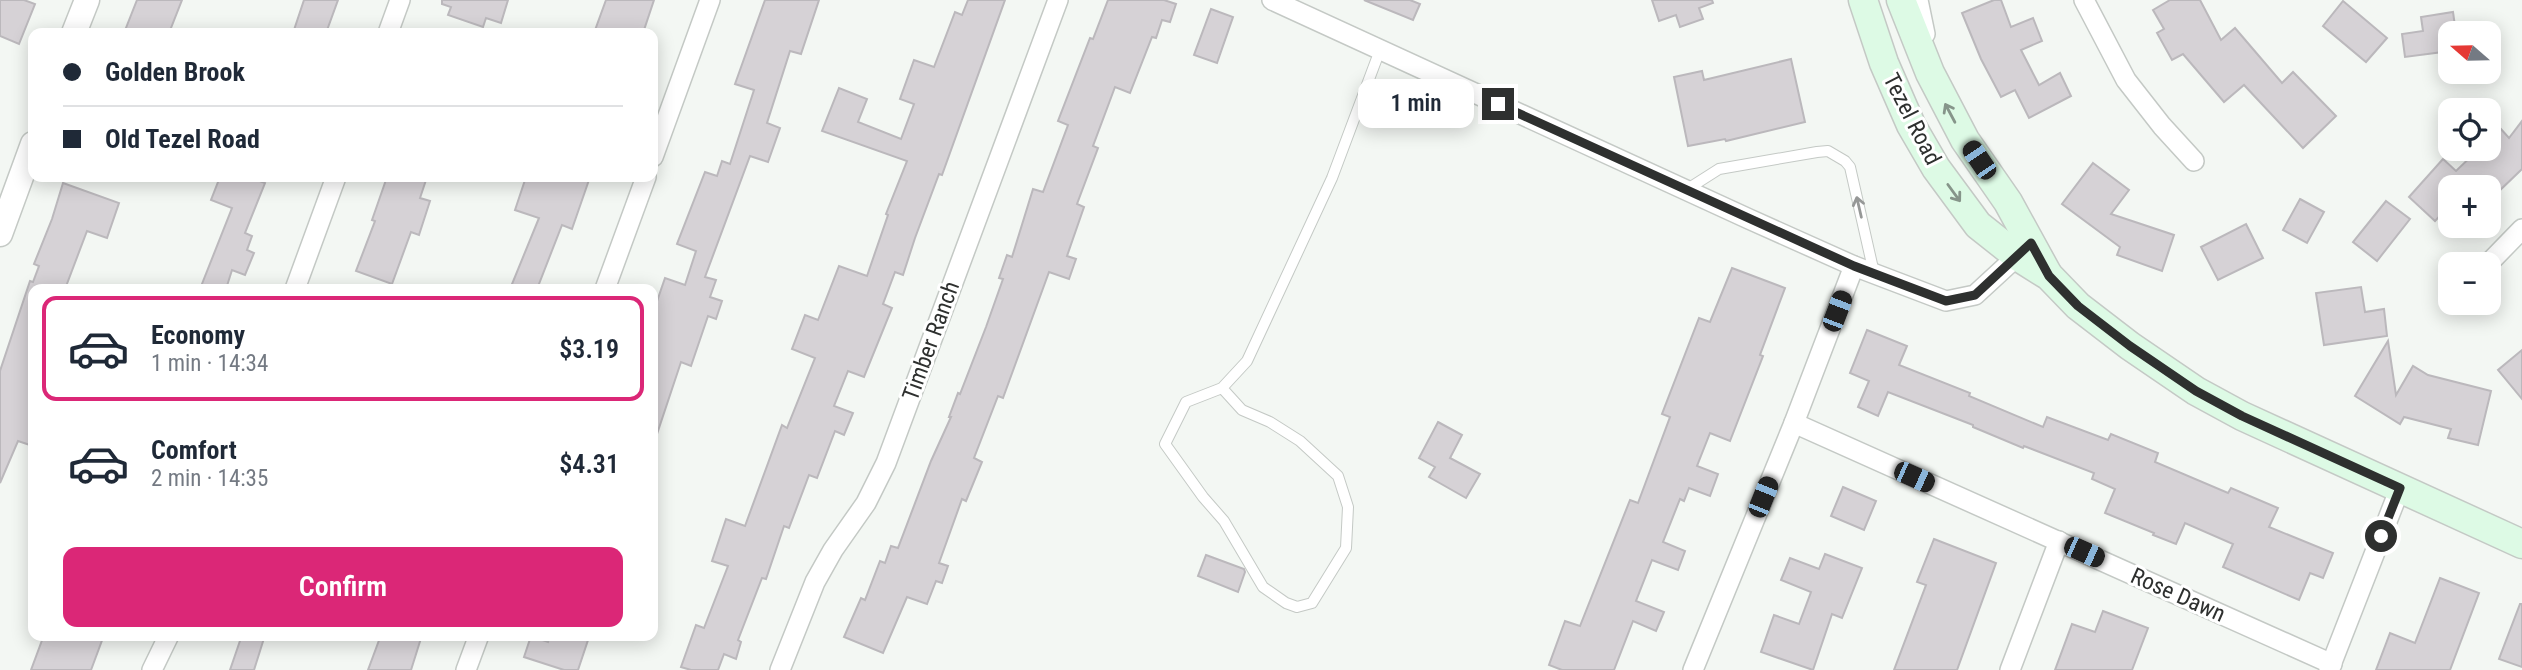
<!DOCTYPE html>
<meta charset="utf-8">
<style>
:root{--surface:#fff;--page:#f6f6f7;--text:#1f2937;--muted:#747a83;--line:#e0e1e3;--accent:#db2777}
body{margin:0;font-family:"Roboto Condensed",sans-serif;background:var(--page);color:var(--text);height:100vh;display:flex;flex-direction:column;font-size:26px;white-space:nowrap}
*{box-sizing:border-box;margin:0}
p{font-size:23px;color:var(--muted)}
.icon{flex:none;width:38px;height:38px;fill:none;stroke:currentColor;stroke-width:2;stroke-linecap:round;stroke-linejoin:round}
.map{position:relative;flex:1;overflow:hidden}
.sheet{position:absolute;left:28px;top:284px;width:630px;height:357px;display:flex;flex-direction:column;background:var(--surface);border-radius:14px;box-shadow:0 4px 18px #0003}
.sheet>*{flex:none}
.guide{position:absolute;left:28px;top:28px;width:630px;height:154px;border-radius:14px;box-shadow:0 4px 18px #0003;display:grid;align-content:center;height:154px;padding:0 35px;background:var(--surface)}
.needle{width:46px;rotate:290deg}
.buttons{position:absolute;left:2438px;top:21px;display:grid;gap:14px}
.buttons a{display:grid;place-items:center;width:63px;height:63px;border-radius:14px;background:var(--surface);box-shadow:0 4px 18px #0003;font-size:35px}
.end{position:absolute;width:32px;height:32px;margin:-16px;border:9px solid #2e302f;background:#fff;box-shadow:0 0 0 4px #fff}
.from{border-radius:50%}
.bubble{position:absolute;height:49px;border-radius:14px;background:var(--surface);box-shadow:0 4px 18px #0003;font-size:23px;font-weight:600;line-height:49px;text-align:center}
.car{position:absolute;width:21px;height:42px;margin:-21px -10px;border-radius:9px;box-shadow:0 0 5px 2px #0007;background:linear-gradient(#222 24%,#8ab4d8 0 40%,#222 0 76%,#8ab4d8 0 86%,#222 0)}
.guide b{display:flex;align-items:center;gap:24px;height:66px;font-size:26px}
.guide b+b{border-top:2px solid var(--line)}
.guide i{width:18px;height:18px;background:var(--text)}
ul{padding:12px 0 0;list-style:none}
li{display:flex;align-items:center;gap:21px;height:105px;margin:0 14px 10px;padding:0 21px;border:4px solid transparent;border-radius:14px}
li div{flex:1}
li b{display:block;font-size:26px}
li em{font-style:normal;font-weight:600}
li.current{border-color:var(--accent)}
li>.icon{width:63px;height:63px;stroke-width:1.5}
.cta{display:flex;gap:14px;margin-top:auto;padding:14px 35px}
.cta a{flex:1;height:80px;border-radius:14px;background:var(--accent);color:#fff;font-size:28px;font-weight:600;line-height:80px;text-align:center}
.map>svg:first-child{display:block}
.building{fill:#d6d2d6;stroke:#bbb8bc;stroke-width:2}
.lines{fill:none;stroke-linecap:round;stroke-linejoin:round}
.service-casing{stroke:#c4c9c5;stroke-width:12}
.minor-casing{stroke:#c4c9c5;stroke-width:22}
.tertiary-casing{stroke:#c4c9c5;stroke-width:27}
.secondary-casing{stroke:#c4c9c5;stroke-width:31}
.service{stroke:#fff;stroke-width:10}
.minor{stroke:#fff;stroke-width:19}
.tertiary{stroke:#fff;stroke-width:24}
.secondary{stroke:#ddfae5;stroke-width:28}
.oneway{stroke:#86958a}
.oneway2{stroke:#969897}
.route{stroke:#2e302f;stroke-width:9}
.labels{text-anchor:middle;dominant-baseline:central;stroke-width:6;stroke-linejoin:round;paint-order:stroke}
.street-label{font-size:23px;fill:#2e302f;stroke:#fff}
</style>
<div class="map">
<svg width="2522" height="670" viewBox="0 0 2522 670">
<rect width="100%" height="100%" fill="#f3f7f3"/>
<g class="building">
<path d="M 0,0 L 24,0 L 35,4 L 19,44 L 0,36 Z"/>
<path d="M 137,0 L 182,0 L 169,33 L 124,33 Z"/>
<path d="M 304,0 L 338,0 L 326,33 L 293,33 Z"/>
<path d="M 442,0 L 508,0 L 501,23 L 486,18 L 483,27 L 448,15 L 451,7 L 442,4 Z"/>
<path d="M 606,0 L 654,0 L 643,33 L 594,33 Z"/>
<path d="M 765,0 L 819,0 L 801,54 L 790,51 L 767,123 L 780,128 L 768,162 L 750,156 L 705,277 L 716,280 L 710,297 L 722,301 L 716,319 L 708,316 L 691,366 L 681,362 L 656,437 L 653,437 L 653,313 L 665,278 L 685,285 L 696,251 L 677,244 L 705,172 L 717,176 L 722,161 L 730,164 L 754,90 L 735,84 Z"/>
<path d="M 968,0 L 1005,0 L 942,175 L 939,174 L 915,238 L 903,275 L 895,272 L 883,304 L 892,308 L 864,377 L 848,371 L 834,406 L 853,413 L 844,435 L 835,431 L 817,478 L 809,475 L 789,528 L 784,526 L 766,579 L 762,578 L 738,640 L 741,642 L 736,659 L 724,654 L 718,670 L 691,670 L 681,667 L 696,625 L 704,628 L 728,566 L 712,561 L 726,519 L 745,526 L 782,425 L 787,428 L 815,358 L 792,349 L 805,315 L 818,320 L 839,266 L 867,276 L 888,215 L 886,214 L 907,161 L 822,131 L 839,88 L 867,99 L 858,122 L 901,139 L 914,104 L 900,99 L 914,60 L 934,67 L 955,12 L 962,15 Z"/>
<path d="M 1108,0 L 1164,0 L 1176,4 L 1170,22 L 1162,20 L 1156,38 L 1152,37 L 1130,93 L 1115,87 L 1093,146 L 1098,148 L 1077,204 L 1084,207 L 1067,256 L 1076,259 L 1069,279 L 1049,272 L 1003,398 L 998,396 L 974,458 L 982,462 L 966,501 L 962,499 L 939,563 L 948,566 L 942,583 L 936,581 L 927,604 L 907,597 L 883,653 L 844,637 L 861,598 L 865,600 L 880,561 L 885,563 L 891,546 L 898,548 L 931,461 L 951,417 L 949,417 L 958,393 L 960,394 L 986,327 L 1003,279 L 999,278 L 1007,255 L 1012,257 L 1033,189 L 1043,192 L 1068,125 L 1058,121 L 1090,38 L 1093,39 Z"/>
<path d="M 1364,0 L 1410,0 L 1420,4 L 1413,20 Z"/>
<path d="M 1652,0 L 1712,0 L 1713,3 L 1699,8 L 1703,19 L 1680,27 L 1676,15 L 1659,21 Z"/>
<path d="M 1994,0 L 2001,0 L 2011,27 L 2033,18 L 2042,41 L 2021,50 L 2039,85 L 2060,73 L 2071,96 L 2029,118 L 2015,90 L 2001,97 L 1981,59 L 1962,13 Z"/>
<path d="M 2170,0 L 2200,0 L 2221,40 L 2235,28 L 2282,83 L 2293,72 L 2336,116 L 2303,148 L 2244,85 L 2224,102 L 2183,54 L 2172,60 L 2157,33 L 2164,29 L 2153,10 Z"/>
<path d="M 2343,1 L 2387,38 L 2366,62 L 2323,26 Z"/>
<path d="M 1211,9 L 1233,17 L 1217,63 L 1194,55 Z"/>
<path d="M 2453,12 L 2456,33 L 2450,33 L 2450,51 L 2405,57 L 2402,34 L 2423,31 L 2421,17 Z"/>
<path d="M 1791,59 L 1805,122 L 1726,141 L 1725,139 L 1688,146 L 1674,77 L 1702,71 L 1704,80 Z"/>
<path d="M 2522,121 L 2522,169 L 2496,194 L 2489,187 L 2450,187 L 2450,205 L 2435,221 L 2409,197 L 2443,159 L 2456,171 L 2479,149 L 2488,149 L 2488,139 L 2500,128 L 2509,138 Z"/>
<path d="M 2093,163 L 2129,190 L 2111,214 L 2174,235 L 2162,271 L 2117,255 L 2120,247 L 2062,204 Z"/>
<path d="M 220,177 L 249,177 L 265,183 L 245,233 L 252,236 L 247,250 L 254,253 L 245,275 L 232,270 L 226,289 L 200,289 L 232,208 L 211,200 Z"/>
<path d="M 387,177 L 427,177 L 420,198 L 430,201 L 419,235 L 411,232 L 392,284 L 356,271 L 375,221 L 372,220 Z"/>
<path d="M 526,177 L 590,177 L 572,229 L 562,225 L 537,289 L 510,289 L 539,218 L 515,210 Z"/>
<path d="M 63,183 L 119,203 L 107,238 L 87,231 L 65,289 L 33,289 L 33,446 L 18,441 L 0,483 L 0,371 L 30,281 L 33,282 L 39,266 L 34,264 L 52,219 Z"/>
<path d="M 2300,199 L 2324,212 L 2307,243 L 2283,230 Z"/>
<path d="M 2386,201 L 2410,219 L 2377,261 L 2353,242 Z"/>
<path d="M 2246,224 L 2263,258 L 2218,280 L 2201,247 Z"/>
<path d="M 1732,268 L 1785,288 L 1760,355 L 1763,356 L 1730,441 L 1710,433 L 1697,466 L 1718,474 L 1710,496 L 1689,488 L 1684,501 L 1680,499 L 1663,542 L 1685,551 L 1678,570 L 1652,560 L 1636,601 L 1664,612 L 1656,631 L 1633,621 L 1614,670 L 1562,670 L 1549,665 L 1565,621 L 1580,626 L 1630,500 L 1638,503 L 1670,417 L 1662,414 L 1699,318 L 1710,322 Z"/>
<path d="M 2361,287 L 2365,312 L 2384,309 L 2387,336 L 2324,345 L 2316,293 Z"/>
<path d="M 1867,330 L 1907,346 L 1899,365 L 1970,393 L 1969,396 L 2043,427 L 2047,417 L 2108,440 L 2111,434 L 2158,453 L 2155,462 L 2228,493 L 2231,488 L 2278,508 L 2269,527 L 2333,553 L 2323,578 L 2310,573 L 2299,600 L 2223,567 L 2233,544 L 2185,523 L 2176,544 L 2153,535 L 2154,533 L 2105,513 L 2115,489 L 2092,479 L 2094,473 L 2024,446 L 2023,448 L 1973,427 L 1973,425 L 1888,392 L 1878,416 L 1858,407 L 1869,381 L 1850,373 Z"/>
<path d="M 2388,341 L 2396,395 L 2413,366 L 2428,375 L 2491,391 L 2478,445 L 2448,438 L 2451,429 L 2404,417 L 2400,424 L 2355,396 Z"/>
<path d="M 2522,350 L 2522,399 L 2498,370 Z"/>
<path d="M 1438,422 L 1462,435 L 1450,458 L 1480,474 L 1466,498 L 1429,477 L 1435,467 L 1419,458 Z"/>
<path d="M 1843,487 L 1876,501 L 1864,530 L 1831,516 Z"/>
<path d="M 1934,539 L 1996,563 L 1957,670 L 1894,670 L 1926,585 L 1917,582 Z"/>
<path d="M 1825,554 L 1862,568 L 1842,618 L 1832,614 L 1813,670 L 1761,652 L 1774,615 L 1799,624 L 1811,592 L 1781,580 L 1790,558 L 1819,569 Z"/>
<path d="M 1206,555 L 1244,569 L 1245,572 L 1238,592 L 1198,576 Z"/>
<path d="M 2440,578 L 2479,593 L 2450,670 L 2376,670 L 2390,633 L 2415,643 Z"/>
<path d="M 2520,604 L 2522,604 L 2522,667 L 2499,659 Z"/>
<path d="M 2103,611 L 2148,628 L 2132,670 L 2055,670 L 2072,624 L 2095,632 Z"/>
<path d="M 44,635 L 104,635 L 91,670 L 31,670 Z"/>
<path d="M 242,635 L 265,635 L 254,670 L 230,670 Z"/>
<path d="M 381,635 L 422,635 L 411,670 L 368,670 Z"/>
<path d="M 550,635 L 574,635 L 588,640 L 578,670 L 564,670 L 524,657 L 531,636 L 548,642 Z"/>
</g>
<g class="lines">
<g class="service-casing">
<g id="service">
<path d="M 1686,190 L 1719,169 L 1817,152 L 1828,151 L 1845,161 L 1850,167 L 1874,273"/>
<path d="M 1222,388 L 1242,410 L 1270,422 L 1300,441 L 1338,476 L 1348,507 L 1346,548 L 1312,603 L 1297,607 L 1286,603 L 1263,587 L 1224,521 L 1203,497 L 1165,444 L 1186,402 L 1222,388 L 1247,361 L 1332,178 L 1380,50"/>
</g>
</g>
<g class="minor-casing">
<g id="minor">
<path d="M 1272,0 L 1749,219 L 1854,266 L 1946,301 L 1975,295 L 2025,249"/>
<path d="M 1918,0 L 1925,34"/>
<path d="M 2084,0 L 2126,80 L 2162,126 L 2194,161"/>
<path d="M 388,33 L 400,0"/>
<path d="M 653,157 L 710,0"/>
<path d="M 2488,264 L 2522,229"/>
<path d="M 295,289 L 336,177"/>
<path d="M 605,289 L 646,177"/>
<path d="M 1794,423 L 2332,664"/>
<path d="M 152,670 L 169,635"/>
<path d="M 466,670 L 479,635"/>
<path d="M 780,670 L 815,582 L 833,550 L 866,503 L 886,463 L 1058,0"/>
<path d="M 1693,670 L 1794,423 L 1854,266"/>
<path d="M 2010,670 L 2059,541"/>
<path d="M 2329,670 L 2400,488"/>
</g>
</g>
<g class="tertiary-casing">
<g id="tertiary">
<path d="M 74,33 L 87,0"/>
<path d="M 0,234 L 33,144"/>
</g>
</g>
<g class="secondary-casing">
<g id="secondary">
<path d="M 1863,0 L 1884,63 L 1911,125 L 1936,168 L 1978,225 L 2017,256 L 2049,276 L 2078,306 L 2130,346 L 2196,391 L 2242,416 L 2522,544"/>
<path d="M 1901,0 L 1930,73 L 1965,140 L 2008,202 L 2047,273"/>
</g>
</g>
<use href="#service" class="service"/>
<use href="#minor" class="minor"/>
<use href="#tertiary" class="tertiary"/>
<use href="#secondary" class="secondary"/>
</g>
<defs><path id="oneway-shaft" d="M-6 0H5M1.5-3L5.5 0L1.5 3" fill="none" stroke-width="1.6" stroke-linecap="round" stroke-linejoin="round" transform="scale(1.75)"/></defs>
<g class="oneway">
<use href="#oneway-shaft" transform="translate(1950 113) rotate(-118)"/>
<use href="#oneway-shaft" transform="translate(1954 193) rotate(54)"/>
</g>
<use class="oneway2" href="#oneway-shaft" transform="translate(1859 207) rotate(-103)"/>
<g class="lines">
<path class="route" d="M 1498,104 L 1854,266 L 1946,301 L 1975,295 L 2031,243 L 2049,276 L 2078,306 L 2130,346 L 2196,391 L 2242,416 L 2400,488 L 2381,536"/>
</g>
<g class="labels">
<g class="street-label">
<text transform="translate(1912 119) rotate(63)">Tezel Road</text>
<text transform="translate(931 341) rotate(-70)">Timber Ranch</text>
<text transform="translate(2178 595) rotate(24)">Rose Dawn</text>
</g>
</g>
</svg>
<div class="buttons">
<a><svg class="needle" viewBox="-14 -14 28 28"><path d="M0-13l5 13h-10z" fill="#e53935"/><path d="M0 13l5-13h-10z" fill="#747a83"/></svg></a>
<a><svg class="icon" aria-label="locate" viewBox="0 0 24 24"><circle cx="12" cy="12" r="6"/><path d="M12 2v4M12 18v4M2 12h4M18 12h4"/></svg></a>
<a>+</a>
<a>−</a>
</div>
<i class="end from" style="left:2381px;top:536px"></i>
<i class="end" style="left:1498px;top:104px"></i>
<div class="bubble" style="left:1358px;top:79px;width:116px">1 min</div>
<i class="car" style="left:1979px;top:160px;rotate:326deg"></i>
<i class="car" style="left:1837px;top:311px;rotate:21deg"></i>
<i class="car" style="left:1914px;top:477px;rotate:114deg"></i>
<i class="car" style="left:1763px;top:497px;rotate:22deg"></i>
<i class="car" style="left:2084px;top:552px;rotate:114deg"></i>
<div class="guide">
<b><i class="from"></i>Golden Brook</b>
<b><i></i>Old Tezel Road</b>
</div>
<section class="sheet">
<ul>
<li class="current"><svg class="icon" aria-label="car" viewBox="0 0 24 24"><path d="M5 17H2v-5l4-1 3-4h7l3 4 3 1v5h-3M9 17h6M6 11h13"/><circle cx="7" cy="17" r="2"/><circle cx="17" cy="17" r="2"/></svg><div><b>Economy</b><p>1 min · 14:34</p></div><em>$3.19</em></li>
<li><svg class="icon" aria-label="car" viewBox="0 0 24 24"><path d="M5 17H2v-5l4-1 3-4h7l3 4 3 1v5h-3M9 17h6M6 11h13"/><circle cx="7" cy="17" r="2"/><circle cx="17" cy="17" r="2"/></svg><div><b>Comfort</b><p>2 min · 14:35</p></div><em>$4.31</em></li>
</ul>
<div class="cta"><a>Confirm</a></div>
</section>
</div>
